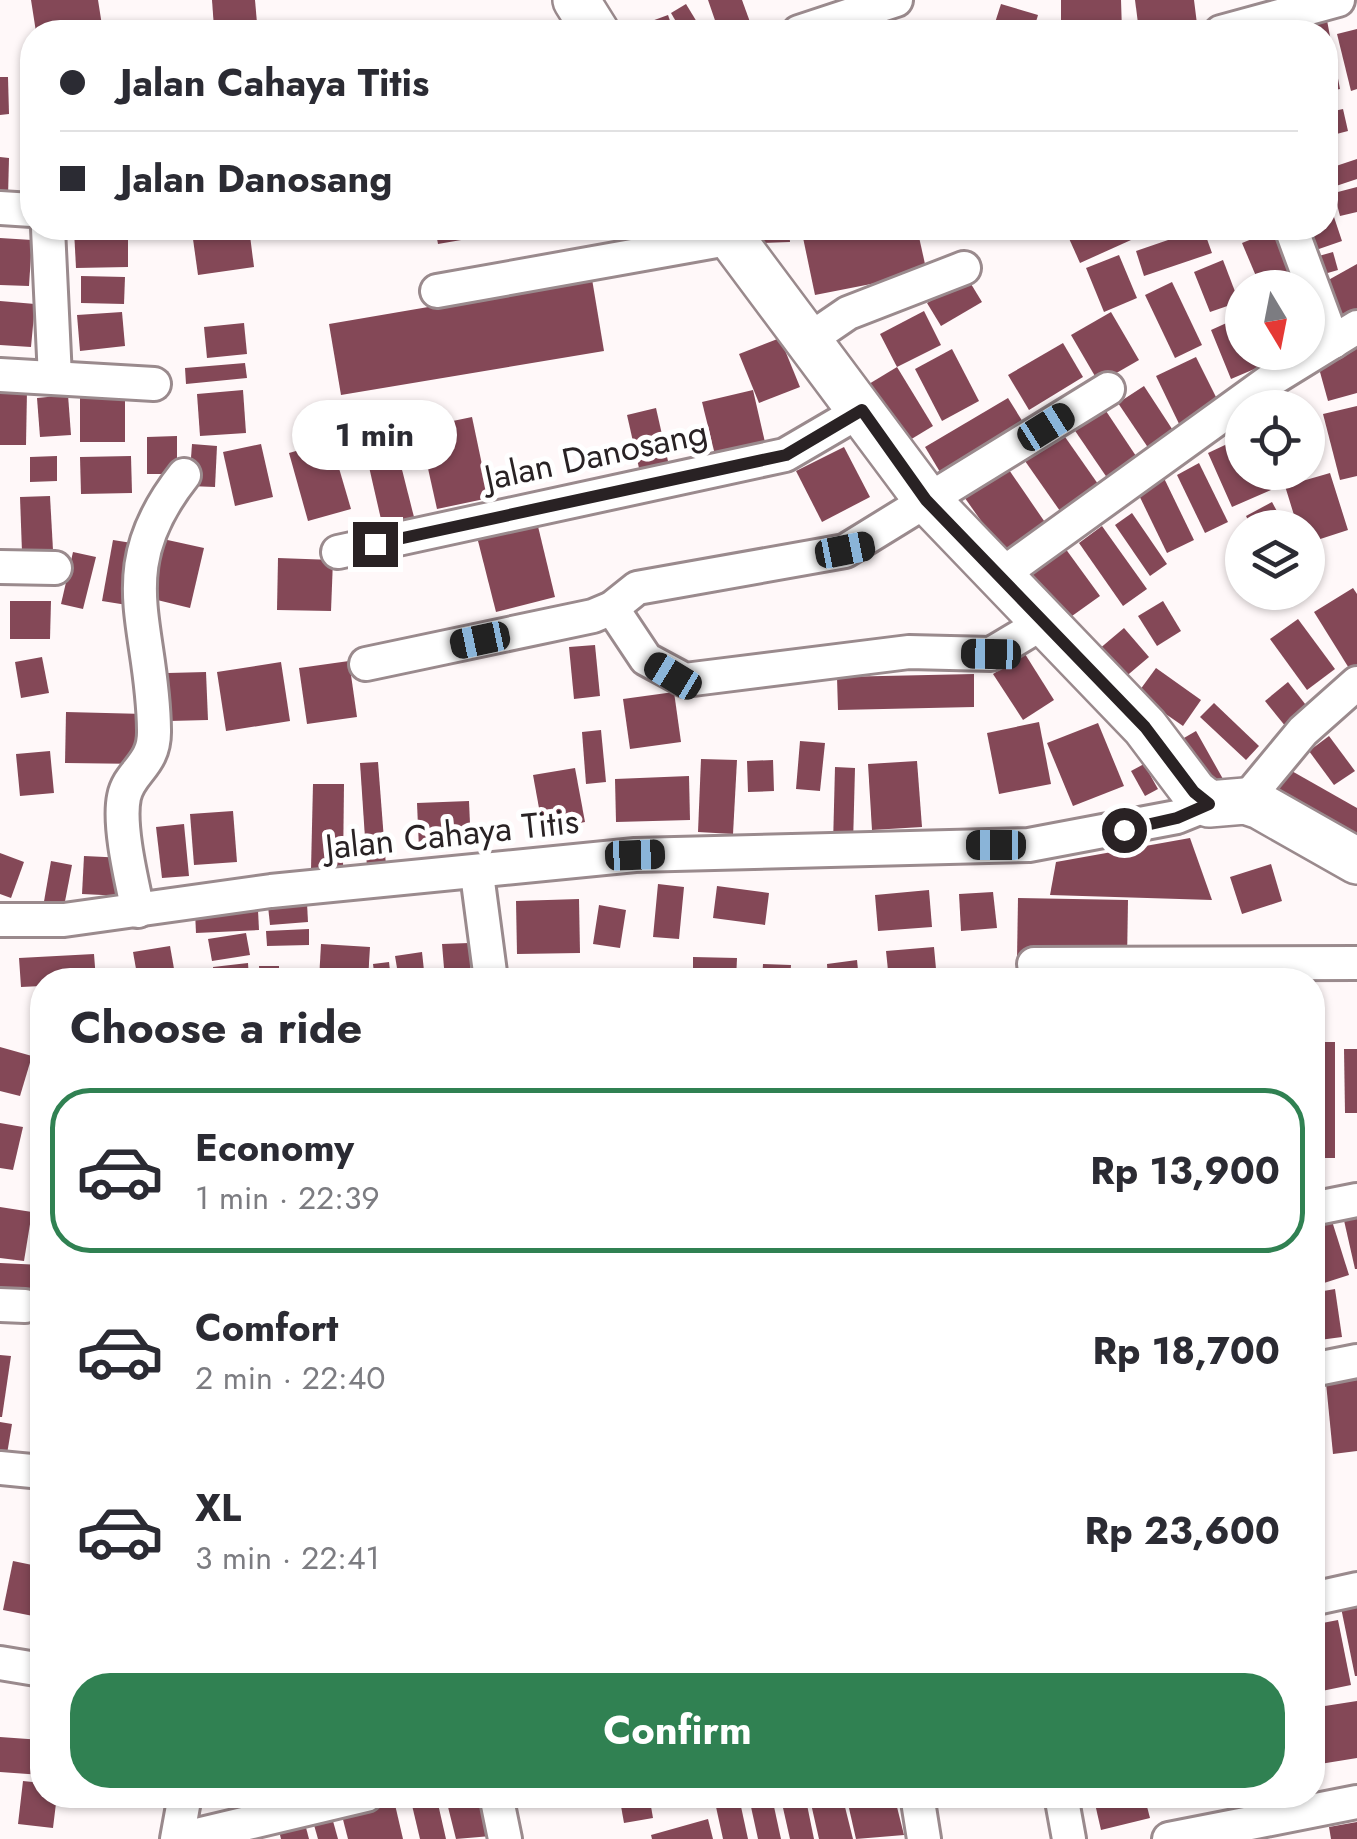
<!DOCTYPE html>
<meta charset="utf-8">
<style>
:root{--surface:#fff;--page:#f7f7f7;--text:#2b2b33;--muted:#7c7c81;--line:#e1e1e2;--accent:#308152}
body{margin:0;font-family:Jost,sans-serif;background:var(--page);color:var(--text);height:100vh;display:flex;flex-direction:column;font-size:38px;white-space:nowrap}
*{box-sizing:border-box;margin:0}
p{font-size:32px;color:var(--muted)}
.icon{flex:none;width:55px;height:55px;fill:none;stroke:currentColor;stroke-width:2;stroke-linecap:round;stroke-linejoin:round}
.map{position:relative;flex:1;overflow:hidden}
.panel{position:absolute;left:30px;top:968px;width:1295px;height:840px;display:flex;flex-direction:column;background:var(--surface);border-radius:40px;box-shadow:0 2px 8px #0004}
.panel>*{flex:none}
.hud{position:absolute;left:20px;top:20px;width:1318px;height:220px;border-radius:40px;box-shadow:0 2px 8px #0004;display:grid;align-content:center;height:220px;padding:0 40px;background:var(--surface)}
.needle{width:65px;rotate:170deg}
.buttons{position:absolute;left:1225px;top:270px;display:grid;gap:20px}
.buttons a{display:grid;place-items:center;width:100px;height:100px;border-radius:50%;background:var(--surface);box-shadow:0 2px 8px #0004;font-size:50px}
.end{position:absolute;width:45px;height:45px;margin:-22px;border:12px solid #292224;background:#fff;box-shadow:0 0 0 5px #fff}
.from{border-radius:50%}
.bubble{position:absolute;height:70px;border-radius:35px;background:var(--surface);box-shadow:0 2px 8px #0004;font-size:32px;font-weight:700;line-height:70px;text-align:center}
.car{position:absolute;width:30px;height:60px;margin:-30px -15px;border-radius:12px;box-shadow:0 0 8px 2px #0007;background:linear-gradient(#222 24%,#8ab4d8 0 40%,#222 0 76%,#8ab4d8 0 86%,#222 0)}
.hud b{display:flex;align-items:center;gap:35px;height:95px;font-size:38px}
.hud b+b{border-top:2px solid var(--line)}
.hud i{width:25px;height:25px;background:var(--text)}
ul{padding:0;list-style:none}
li{display:flex;align-items:center;gap:30px;height:165px;margin:0 20px 15px;padding:0 20px;border:5px solid transparent;border-radius:40px}
li div{flex:1}
li b{display:block;font-size:38px}
li em{font-style:normal;font-weight:700}
li.active{border-color:var(--accent)}
li>.icon{width:90px;height:90px;stroke-width:1.5}
h2{padding:0 40px;font-size:45px;line-height:120px}
.button{display:flex;gap:20px;margin-top:auto;padding:20px 40px}
.button a{flex:1;height:115px;border-radius:40px;background:var(--accent);color:#fff;font-size:40px;font-weight:700;line-height:115px;text-align:center}
.map>svg:first-child{display:block}
.building{fill:#844857}
.lines{fill:none;stroke-linecap:round;stroke-linejoin:round}
.street-casing{stroke:#9a8a8d;stroke-width:38}
.secondary-casing{stroke:#9a8a8d;stroke-width:50}
.street{stroke:#fff;stroke-width:32}
.secondary{stroke:#fff;stroke-width:45}
.route{stroke:#292224;stroke-width:12}
.labels{text-anchor:middle;dominant-baseline:central;stroke-width:10;stroke-linejoin:round;paint-order:stroke}
.street-label{font-size:35px;fill:#292224;stroke:#fff}
</style>
<div class="map">
<svg width="1357" height="1839" viewBox="0 0 1357 1839">
<rect width="100%" height="100%" fill="#fff8f9"/>
<g class="building">
<path d="M 31,0 L 98,0 L 103,32 L 36,32 Z"/>
<path d="M 212,0 L 255,0 L 257,23 L 214,28 Z"/>
<path d="M 708,0 L 742,0 L 750,22 L 719,32 Z"/>
<path d="M 1061,0 L 1121,0 L 1122,32 L 1061,32 Z"/>
<path d="M 1135,0 L 1194,0 L 1197,24 L 1139,31 Z"/>
<path d="M 686,4 L 703,32 L 682,32 L 671,13 Z"/>
<path d="M 1001,4 L 1038,15 L 1033,32 L 992,32 Z"/>
<path d="M 668,15 L 674,32 L 641,32 L 638,26 Z"/>
<path d="M 1326,15 L 1340,89 L 1325,92 L 1325,32 L 1304,32 L 1301,19 Z"/>
<path d="M 1357,29 L 1357,89 L 1351,91 L 1337,34 Z"/>
<path d="M 0,77 L 8,77 L 9,114 L 0,115 Z"/>
<path d="M 1343,109 L 1348,131 L 1325,137 L 1325,113 Z"/>
<path d="M 25,120 L 32,121 L 32,191 L 23,191 Z"/>
<path d="M 0,157 L 9,158 L 8,197 L 0,196 Z"/>
<path d="M 1357,159 L 1357,179 L 1336,186 L 1330,168 Z"/>
<path d="M 1357,187 L 1357,212 L 1340,216 L 1334,193 Z"/>
<path d="M 1331,208 L 1342,241 L 1316,250 L 1308,228 L 1325,228 L 1325,211 Z"/>
<path d="M 219,228 L 249,228 L 254,267 L 198,275 L 192,232 Z"/>
<path d="M 435,228 L 494,228 L 496,234 L 438,244 Z"/>
<path d="M 760,228 L 789,228 L 790,242 L 761,243 Z"/>
<path d="M 801,228 L 917,228 L 927,273 L 815,295 Z"/>
<path d="M 1081,228 L 1125,228 L 1131,240 L 1080,263 L 1067,234 Z"/>
<path d="M 1203,228 L 1212,253 L 1144,276 L 1136,251 Z"/>
<path d="M 1213,228 L 1255,228 L 1217,240 Z"/>
<path d="M 1279,228 L 1304,288 L 1261,288 L 1242,243 Z"/>
<path d="M 128,229 L 128,267 L 76,268 L 74,230 Z"/>
<path d="M 0,238 L 32,240 L 29,286 L 0,285 Z"/>
<path d="M 1333,252 L 1338,270 L 1314,277 L 1308,259 Z"/>
<path d="M 1119,255 L 1137,298 L 1104,312 L 1086,268 Z"/>
<path d="M 1223,260 L 1239,302 L 1210,312 L 1194,272 Z"/>
<path d="M 1357,264 L 1357,312 L 1343,320 L 1323,283 Z"/>
<path d="M 81,276 L 125,277 L 124,304 L 81,303 Z"/>
<path d="M 592,279 L 604,351 L 341,395 L 329,324 Z"/>
<path d="M 968,279 L 982,302 L 941,326 L 927,303 Z"/>
<path d="M 1172,282 L 1202,345 L 1175,358 L 1145,295 Z"/>
<path d="M 0,301 L 35,304 L 31,347 L 0,345 Z"/>
<path d="M 924,311 L 941,345 L 897,367 L 880,334 Z"/>
<path d="M 122,312 L 125,346 L 80,351 L 77,315 Z"/>
<path d="M 1111,312 L 1139,360 L 1099,383 L 1071,335 Z"/>
<path d="M 1242,316 L 1242,352 L 1275,352 L 1278,359 L 1231,379 L 1211,330 Z"/>
<path d="M 244,323 L 247,354 L 207,358 L 204,327 Z"/>
<path d="M 780,338 L 800,387 L 759,403 L 739,354 Z"/>
<path d="M 1357,342 L 1357,393 L 1328,401 L 1315,354 Z"/>
<path d="M 1063,343 L 1083,377 L 1029,410 L 1008,375 Z"/>
<path d="M 952,349 L 979,401 L 942,421 L 915,369 Z"/>
<path d="M 1196,357 L 1222,409 L 1182,430 L 1156,376 Z"/>
<path d="M 245,363 L 247,378 L 186,384 L 185,368 Z"/>
<path d="M 897,367 L 933,426 L 895,449 L 859,390 Z"/>
<path d="M 1144,386 L 1178,438 L 1153,455 L 1118,403 Z"/>
<path d="M 0,390 L 27,390 L 26,445 L 0,445 Z"/>
<path d="M 243,390 L 246,433 L 200,436 L 197,394 Z"/>
<path d="M 753,390 L 767,451 L 717,463 L 702,402 Z"/>
<path d="M 125,391 L 125,442 L 80,442 L 80,392 Z"/>
<path d="M 68,395 L 71,435 L 40,437 L 37,398 Z"/>
<path d="M 1008,398 L 1026,427 L 943,477 L 925,447 Z"/>
<path d="M 1098,399 L 1142,465 L 1112,485 L 1067,419 Z"/>
<path d="M 1357,406 L 1357,476 L 1340,480 L 1323,414 Z"/>
<path d="M 656,408 L 670,470 L 641,477 L 627,415 Z"/>
<path d="M 1308,414 L 1322,456 L 1308,461 Z"/>
<path d="M 472,417 L 489,498 L 437,509 L 419,428 Z"/>
<path d="M 1063,434 L 1105,494 L 1067,521 L 1025,461 Z"/>
<path d="M 177,436 L 177,474 L 147,474 L 147,437 Z"/>
<path d="M 1242,437 L 1242,472 L 1263,472 L 1271,490 L 1232,507 L 1208,453 Z"/>
<path d="M 394,438 L 415,521 L 383,528 L 364,445 Z"/>
<path d="M 331,441 L 351,509 L 308,521 L 289,453 Z"/>
<path d="M 192,444 L 217,446 L 215,487 L 189,486 Z"/>
<path d="M 261,444 L 273,497 L 235,506 L 223,452 Z"/>
<path d="M 844,447 L 870,497 L 822,522 L 796,471 Z"/>
<path d="M 57,456 L 57,481 L 30,482 L 30,457 Z"/>
<path d="M 131,456 L 132,493 L 81,494 L 80,457 Z"/>
<path d="M 1199,463 L 1228,522 L 1205,533 L 1177,475 Z"/>
<path d="M 1005,464 L 1051,531 L 1009,560 L 962,494 Z"/>
<path d="M 1330,473 L 1348,530 L 1308,543 L 1308,528 L 1298,528 L 1285,486 Z"/>
<path d="M 1162,474 L 1194,540 L 1167,553 L 1135,487 Z"/>
<path d="M 50,496 L 53,550 L 22,552 L 20,497 Z"/>
<path d="M 1272,502 L 1286,528 L 1252,528 L 1246,516 Z"/>
<path d="M 1132,513 L 1167,564 L 1150,576 L 1115,525 Z"/>
<path d="M 536,518 L 555,597 L 496,612 L 476,533 Z"/>
<path d="M 1102,526 L 1147,589 L 1123,606 L 1079,543 Z"/>
<path d="M 163,539 L 204,548 L 190,608 L 149,598 Z"/>
<path d="M 113,540 L 138,544 L 127,605 L 102,601 Z"/>
<path d="M 1065,548 L 1100,596 L 1058,626 L 1024,577 Z"/>
<path d="M 73,552 L 96,557 L 83,609 L 61,604 Z"/>
<path d="M 278,558 L 333,560 L 331,611 L 277,610 Z"/>
<path d="M 1353,588 L 1357,594 L 1357,670 L 1352,673 L 1314,612 Z"/>
<path d="M 10,601 L 51,601 L 50,639 L 10,639 Z"/>
<path d="M 1163,601 L 1181,631 L 1157,646 L 1138,616 Z"/>
<path d="M 1298,619 L 1335,669 L 1307,690 L 1270,639 Z"/>
<path d="M 1124,628 L 1149,657 L 1117,684 L 1092,655 Z"/>
<path d="M 595,645 L 600,696 L 574,699 L 569,647 Z"/>
<path d="M 1025,654 L 1054,700 L 1023,720 L 993,674 Z"/>
<path d="M 42,657 L 49,693 L 21,698 L 15,662 Z"/>
<path d="M 349,661 L 357,717 L 307,724 L 299,668 Z"/>
<path d="M 281,662 L 290,721 L 226,731 L 217,672 Z"/>
<path d="M 1156,668 L 1201,700 L 1183,726 L 1137,694 Z"/>
<path d="M 206,672 L 208,720 L 169,721 L 168,673 Z"/>
<path d="M 974,674 L 974,707 L 838,710 L 837,677 Z"/>
<path d="M 1288,682 L 1309,709 L 1286,727 L 1265,701 Z"/>
<path d="M 674,692 L 681,742 L 630,749 L 623,699 Z"/>
<path d="M 1214,703 L 1259,746 L 1246,760 L 1200,717 Z"/>
<path d="M 66,712 L 145,714 L 144,764 L 65,763 Z"/>
<path d="M 1039,722 L 1051,784 L 999,794 L 987,733 Z"/>
<path d="M 1098,723 L 1124,786 L 1073,806 L 1047,743 Z"/>
<path d="M 601,730 L 606,782 L 586,784 L 582,732 Z"/>
<path d="M 1196,731 L 1223,779 L 1204,790 L 1177,742 Z"/>
<path d="M 1329,736 L 1355,771 L 1334,785 L 1309,751 Z"/>
<path d="M 800,741 L 825,743 L 820,791 L 796,789 Z"/>
<path d="M 50,751 L 54,793 L 20,796 L 16,754 Z"/>
<path d="M 701,759 L 737,760 L 733,834 L 698,832 Z"/>
<path d="M 773,760 L 774,791 L 748,792 L 747,761 Z"/>
<path d="M 917,761 L 922,827 L 872,830 L 868,764 Z"/>
<path d="M 378,762 L 386,866 L 367,868 L 360,763 Z"/>
<path d="M 1144,764 L 1158,789 L 1145,796 L 1131,771 Z"/>
<path d="M 835,767 L 855,768 L 853,845 L 833,845 Z"/>
<path d="M 575,768 L 585,822 L 543,830 L 533,775 Z"/>
<path d="M 1290,770 L 1357,808 L 1357,851 L 1271,803 Z"/>
<path d="M 689,776 L 690,820 L 616,822 L 615,779 Z"/>
<path d="M 313,784 L 344,784 L 343,869 L 311,869 Z"/>
<path d="M 469,801 L 471,847 L 419,849 L 417,803 Z"/>
<path d="M 233,811 L 237,862 L 194,865 L 190,814 Z"/>
<path d="M 184,824 L 189,876 L 162,878 L 156,827 Z"/>
<path d="M 1190,838 L 1212,900 L 1050,895 L 1056,862 Z"/>
<path d="M 0,853 L 24,862 L 11,898 L 0,894 Z"/>
<path d="M 84,856 L 126,858 L 123,896 L 82,894 Z"/>
<path d="M 51,861 L 72,865 L 62,917 L 42,913 Z"/>
<path d="M 1271,864 L 1282,901 L 1242,914 L 1230,877 Z"/>
<path d="M 658,884 L 684,887 L 679,939 L 653,937 Z"/>
<path d="M 717,886 L 769,893 L 765,925 L 713,918 Z"/>
<path d="M 929,890 L 932,927 L 878,931 L 875,895 Z"/>
<path d="M 993,892 L 997,928 L 961,931 L 959,894 Z"/>
<path d="M 1018,898 L 1128,900 L 1127,961 L 1017,959 Z"/>
<path d="M 579,899 L 580,953 L 517,954 L 516,901 Z"/>
<path d="M 307,903 L 308,922 L 270,925 L 268,906 Z"/>
<path d="M 599,905 L 626,910 L 620,948 L 593,944 Z"/>
<path d="M 258,910 L 259,930 L 196,933 L 195,912 Z"/>
<path d="M 309,929 L 309,945 L 267,946 L 266,931 Z"/>
<path d="M 246,933 L 250,955 L 212,961 L 208,939 Z"/>
<path d="M 469,943 L 471,980 L 445,980 L 442,944 Z"/>
<path d="M 321,944 L 370,947 L 368,980 L 319,980 Z"/>
<path d="M 170,946 L 176,980 L 138,980 L 133,952 Z"/>
<path d="M 934,947 L 937,980 L 889,980 L 886,951 Z"/>
<path d="M 422,952 L 425,980 L 399,980 L 395,956 Z"/>
<path d="M 94,954 L 96,980 L 42,980 L 42,986 L 21,987 L 19,958 Z"/>
<path d="M 693,957 L 737,958 L 736,980 L 693,980 Z"/>
<path d="M 857,960 L 859,980 L 828,980 L 827,964 Z"/>
<path d="M 389,962 L 391,980 L 375,980 L 373,964 Z"/>
<path d="M 248,963 L 249,980 L 214,980 L 213,967 Z"/>
<path d="M 763,964 L 791,965 L 790,980 L 762,980 Z"/>
<path d="M 259,966 L 279,966 L 279,980 L 260,980 Z"/>
<rect x="1312" y="1042" width="23" height="116"/>
<path d="M 0,1047 L 32,1056 L 20,1096 L 0,1091 Z"/>
<path d="M 1344,1049 L 1357,1049 L 1357,1113 L 1345,1113 Z"/>
<path d="M 0,1123 L 23,1127 L 13,1170 L 0,1168 Z"/>
<path d="M 0,1207 L 32,1212 L 24,1261 L 0,1258 Z"/>
<path d="M 1357,1213 L 1357,1269 L 1355,1269 L 1343,1216 Z"/>
<path d="M 1332,1221 L 1349,1275 L 1324,1283 L 1312,1246 L 1312,1227 Z"/>
<path d="M 0,1263 L 42,1265 L 42,1305 L 0,1302 Z"/>
<path d="M 1335,1289 L 1342,1337 L 1312,1341 L 1312,1293 Z"/>
<path d="M 0,1355 L 11,1356 L 2,1417 L 0,1417 Z"/>
<path d="M 1357,1380 L 1357,1451 L 1333,1454 L 1326,1383 Z"/>
<path d="M 0,1422 L 12,1424 L 7,1454 L 0,1453 Z"/>
<path d="M 1312,1464 L 1324,1522 L 1314,1523 L 1318,1543 L 1312,1544 Z"/>
<path d="M 13,1561 L 42,1567 L 38,1617 L 3,1610 Z"/>
<path d="M 1357,1594 L 1357,1676 L 1355,1676 L 1339,1598 Z"/>
<path d="M 1338,1620 L 1351,1685 L 1312,1693 L 1312,1625 Z"/>
<path d="M 1357,1701 L 1357,1758 L 1320,1764 L 1312,1708 Z"/>
<path d="M 0,1737 L 42,1740 L 42,1775 L 0,1772 Z"/>
<path d="M 23,1781 L 42,1783 L 42,1795 L 57,1795 L 53,1828 L 18,1824 Z"/>
<path d="M 436,1795 L 446,1839 L 420,1839 L 411,1801 Z"/>
<path d="M 445,1795 L 481,1795 L 491,1836 L 456,1839 Z"/>
<path d="M 619,1795 L 649,1795 L 653,1818 L 624,1823 Z"/>
<path d="M 805,1795 L 814,1839 L 790,1839 L 781,1799 Z"/>
<path d="M 809,1795 L 842,1795 L 853,1839 L 819,1839 Z"/>
<path d="M 846,1795 L 894,1795 L 904,1835 L 856,1839 Z"/>
<path d="M 1093,1795 L 1144,1795 L 1150,1818 L 1101,1830 Z"/>
<path d="M 393,1796 L 403,1839 L 348,1839 L 340,1808 Z"/>
<path d="M 740,1802 L 748,1839 L 723,1839 L 716,1807 Z"/>
<path d="M 773,1802 L 781,1839 L 758,1839 L 751,1807 Z"/>
<path d="M 708,1819 L 713,1839 L 652,1839 L 651,1835 Z"/>
<path d="M 304,1820 L 309,1839 L 281,1839 L 278,1827 Z"/>
<path d="M 333,1821 L 338,1839 L 318,1839 L 314,1825 Z"/>
<path d="M 1357,1822 L 1357,1839 L 1331,1839 L 1329,1827 Z"/>
</g>
<g class="lines">
<g class="street-casing">
<g id="street">
<path d="M 799,32 L 896,0"/>
<path d="M 1221,32 L 1338,0"/>
<path d="M 0,208 L 32,210"/>
<path d="M 48,228 L 55,378"/>
<path d="M 1291,228 L 1333,342"/>
<path d="M 437,291 L 733,238"/>
<path d="M 810,339 L 848,313 L 964,268"/>
<path d="M 0,375 L 154,384"/>
<path d="M 338,552 L 785,455 L 862,410"/>
<path d="M 0,567 L 55,568"/>
<path d="M 1001,575 L 1271,380 L 1357,327"/>
<path d="M 612,608 L 646,659 L 685,680 L 909,652 L 991,654 L 1046,621"/>
<path d="M 366,664 L 593,616 L 612,608 L 637,588 L 845,551 L 1108,389"/>
<path d="M 1245,801 L 1303,731 L 1357,683"/>
<path d="M 477,874 L 491,980"/>
<path d="M 138,911 C 132,882 118,826 124,797 C 129,771 155,766 154,730 C 153,624 108,571 184,475"/>
<path d="M 0,920 L 64,920 L 271,891 L 635,855 L 1029,845 L 1177,817 L 1209,804"/>
<path d="M 1034,964 L 1357,963"/>
<path d="M 1312,1209 L 1357,1200"/>
<path d="M 0,1305 L 25,1306"/>
<path d="M 1312,1370 L 1357,1361"/>
<path d="M 0,1468 L 42,1472"/>
<path d="M 1312,1599 L 1357,1589"/>
<path d="M 0,1663 L 42,1670"/>
<path d="M 496,1795 L 505,1839"/>
<path d="M 917,1795 L 924,1839"/>
<path d="M 1061,1795 L 1069,1839"/>
<path d="M 177,1839 L 185,1795"/>
<path d="M 180,1839 L 366,1795"/>
<path d="M 1169,1839 L 1357,1802"/>
</g>
</g>
<g class="secondary-casing">
<g id="secondary">
<path d="M 576,0 L 596,32"/>
<path d="M 724,228 L 927,500 L 1145,727 L 1194,792 L 1209,804 L 1245,801 L 1260,806 L 1357,861"/>
</g>
</g>
<use href="#street" class="street"/>
<use href="#secondary" class="secondary"/>
</g>
<g class="lines">
<path class="route" d="M 375,544 L 786,455 L 862,410 L 926,500 L 1145,727 L 1194,792 L 1209,804 L 1177,818 L 1124,830"/>
</g>
<g class="labels">
<g class="street-label">
<text transform="translate(596 455) rotate(-12)">Jalan Danosang</text>
<text transform="translate(452 834) rotate(-6)">Jalan Cahaya Titis</text>
</g>
</g>
</svg>
<div class="buttons">
<a><svg class="needle" viewBox="-14 -14 28 28"><path d="M0-13l5 13h-10z" fill="#e53935"/><path d="M0 13l5-13h-10z" fill="#7c7c81"/></svg></a>
<a><svg class="icon" aria-label="locate" viewBox="0 0 24 24"><circle cx="12" cy="12" r="6"/><path d="M12 2v4M12 18v4M2 12h4M18 12h4"/></svg></a>
<a><svg class="icon" aria-label="layers" viewBox="0 0 24 24"><path d="M12 4l9 5-9 5-9-5zM3 14l9 5 9-5"/></svg></a>
</div>
<i class="end from" style="left:1124px;top:830px"></i>
<i class="end" style="left:375px;top:544px"></i>
<div class="bubble" style="left:292px;top:400px;width:165px">1 min</div>
<i class="car" style="left:1046px;top:427px;rotate:58deg"></i>
<i class="car" style="left:845px;top:550px;rotate:79deg"></i>
<i class="car" style="left:480px;top:640px;rotate:258deg"></i>
<i class="car" style="left:991px;top:654px;rotate:271deg"></i>
<i class="car" style="left:673px;top:676px;rotate:301deg"></i>
<i class="car" style="left:996px;top:845px;rotate:270deg"></i>
<i class="car" style="left:635px;top:855px;rotate:88deg"></i>
<div class="hud">
<b><i class="from"></i>Jalan Cahaya Titis</b>
<b><i></i>Jalan Danosang</b>
</div>
<section class="panel">
<h2>Choose a ride</h2>
<ul>
<li class="active"><svg class="icon" aria-label="car" viewBox="0 0 24 24"><path d="M5 17H2v-5l4-1 3-4h7l3 4 3 1v5h-3M9 17h6M6 11h13"/><circle cx="7" cy="17" r="2"/><circle cx="17" cy="17" r="2"/></svg><div><b>Economy</b><p>1 min · 22:39</p></div><em>Rp 13,900</em></li>
<li><svg class="icon" aria-label="car" viewBox="0 0 24 24"><path d="M5 17H2v-5l4-1 3-4h7l3 4 3 1v5h-3M9 17h6M6 11h13"/><circle cx="7" cy="17" r="2"/><circle cx="17" cy="17" r="2"/></svg><div><b>Comfort</b><p>2 min · 22:40</p></div><em>Rp 18,700</em></li>
<li><svg class="icon" aria-label="car" viewBox="0 0 24 24"><path d="M5 17H2v-5l4-1 3-4h7l3 4 3 1v5h-3M9 17h6M6 11h13"/><circle cx="7" cy="17" r="2"/><circle cx="17" cy="17" r="2"/></svg><div><b>XL</b><p>3 min · 22:41</p></div><em>Rp 23,600</em></li>
</ul>
<div class="button"><a>Confirm</a></div>
</section>
</div>
